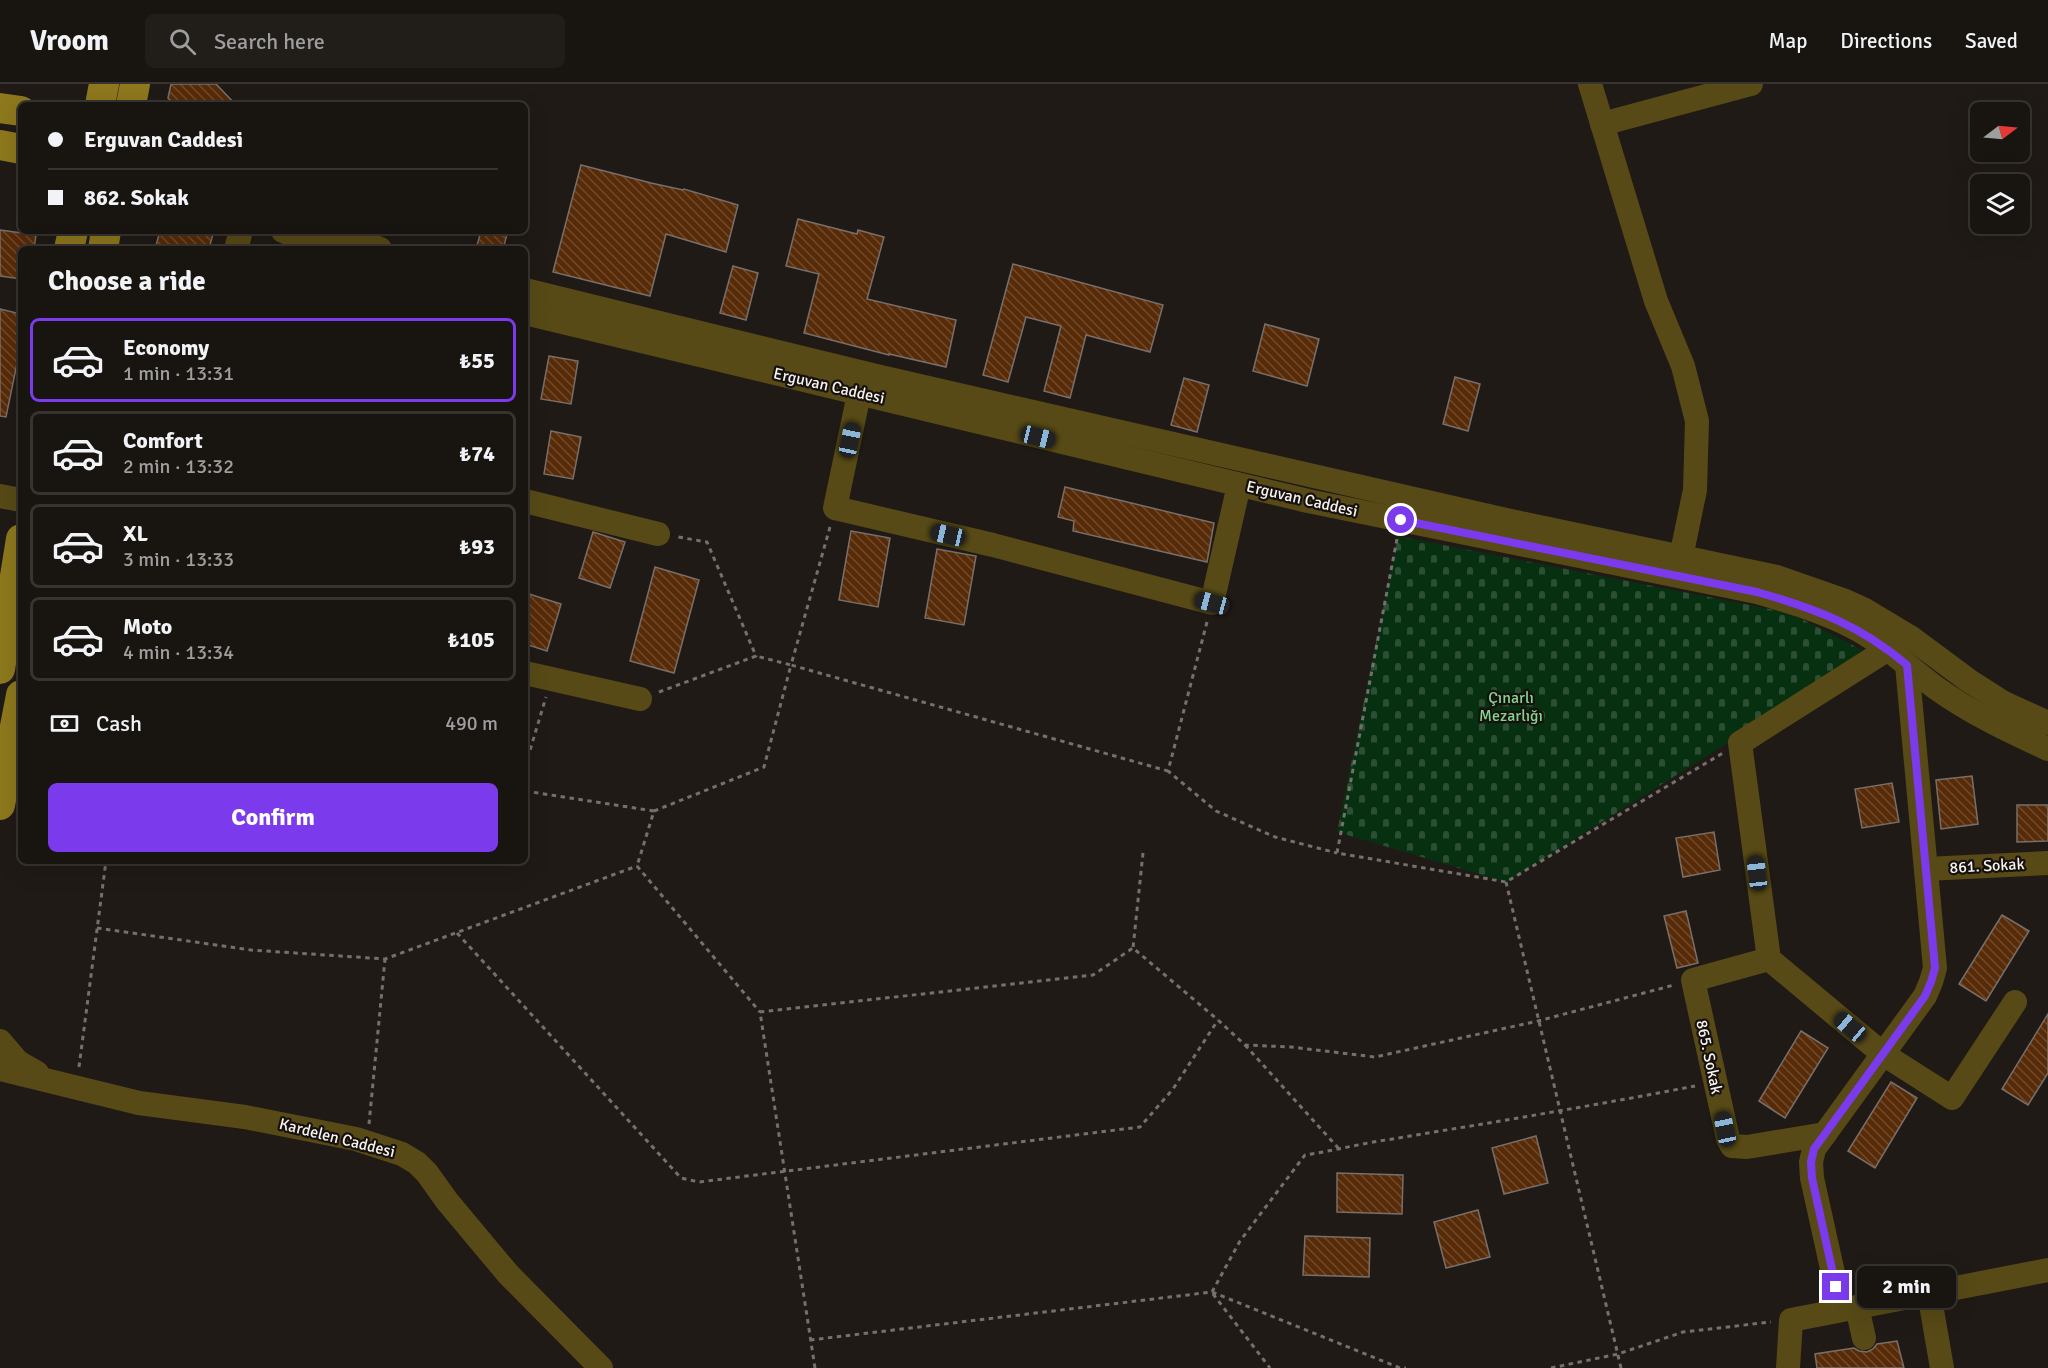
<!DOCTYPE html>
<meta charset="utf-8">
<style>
:root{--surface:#181410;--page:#211d19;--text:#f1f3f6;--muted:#9f9e9f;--line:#363330;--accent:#7c3aed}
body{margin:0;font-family:Signika,sans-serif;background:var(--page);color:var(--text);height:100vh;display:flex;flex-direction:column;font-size:22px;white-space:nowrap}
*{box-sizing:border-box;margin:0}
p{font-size:20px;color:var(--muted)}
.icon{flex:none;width:33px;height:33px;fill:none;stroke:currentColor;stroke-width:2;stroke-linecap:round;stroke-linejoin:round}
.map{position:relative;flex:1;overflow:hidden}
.side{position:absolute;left:18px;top:162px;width:510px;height:618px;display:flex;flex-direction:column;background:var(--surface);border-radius:9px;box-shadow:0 6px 24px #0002,0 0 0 2px var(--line)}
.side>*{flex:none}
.banner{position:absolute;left:18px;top:18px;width:510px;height:132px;border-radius:9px;box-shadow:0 6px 24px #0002,0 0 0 2px var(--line);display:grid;align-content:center;height:132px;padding:0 30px;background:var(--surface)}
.needle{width:39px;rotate:74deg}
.fabs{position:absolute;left:1970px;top:18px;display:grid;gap:12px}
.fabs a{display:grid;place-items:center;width:60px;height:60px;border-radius:9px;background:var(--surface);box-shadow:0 6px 24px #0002,0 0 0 2px var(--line);font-size:30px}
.end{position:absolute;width:27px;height:27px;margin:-14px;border:8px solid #7c3aed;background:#fff;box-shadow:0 0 0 3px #fff}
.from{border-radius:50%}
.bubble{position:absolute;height:42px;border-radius:9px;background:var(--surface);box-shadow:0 6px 24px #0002,0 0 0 2px var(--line);font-size:20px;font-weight:700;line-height:42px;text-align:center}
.car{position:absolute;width:18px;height:36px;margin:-18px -9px;border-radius:8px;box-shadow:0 0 4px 2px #0007;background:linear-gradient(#222 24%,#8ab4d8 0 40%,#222 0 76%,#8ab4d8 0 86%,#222 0)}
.banner b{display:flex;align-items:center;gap:21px;height:57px;font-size:22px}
.banner b+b{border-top:2px solid var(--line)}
.banner i{width:15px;height:15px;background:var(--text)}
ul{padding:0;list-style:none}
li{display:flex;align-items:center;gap:18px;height:84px;margin:0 12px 9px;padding:0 18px;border:3px solid var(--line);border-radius:9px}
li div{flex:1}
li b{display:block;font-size:22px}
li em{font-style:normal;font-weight:700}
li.selected{border-color:var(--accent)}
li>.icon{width:54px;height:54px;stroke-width:1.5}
h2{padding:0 30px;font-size:27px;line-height:72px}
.pay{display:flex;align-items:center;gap:15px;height:66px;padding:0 30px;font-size:22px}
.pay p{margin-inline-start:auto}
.action{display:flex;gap:12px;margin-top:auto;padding:12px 30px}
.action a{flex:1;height:69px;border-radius:9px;background:var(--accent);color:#fff;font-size:24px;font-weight:700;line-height:69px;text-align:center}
header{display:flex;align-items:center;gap:36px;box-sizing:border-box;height:84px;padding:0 30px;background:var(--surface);border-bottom:2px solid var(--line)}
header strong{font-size:28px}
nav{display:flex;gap:33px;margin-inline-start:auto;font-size:21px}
.search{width:420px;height:54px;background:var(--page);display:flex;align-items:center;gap:15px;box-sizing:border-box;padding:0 21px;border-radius:9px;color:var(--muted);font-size:22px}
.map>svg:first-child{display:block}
.cemetery{fill:url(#cemetery-stones)}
.building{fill:url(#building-back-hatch);stroke:#786f6a;stroke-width:1.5}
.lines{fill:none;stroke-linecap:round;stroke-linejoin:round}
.path{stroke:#75706c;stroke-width:3;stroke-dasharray:4.5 4.5;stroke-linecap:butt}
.minor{stroke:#574a16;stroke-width:24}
.major{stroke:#8d781d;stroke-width:30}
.route{stroke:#7c3aed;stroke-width:8}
.labels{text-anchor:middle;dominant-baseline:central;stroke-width:4.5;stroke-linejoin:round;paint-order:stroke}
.street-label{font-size:16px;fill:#f7f3f0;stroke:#17110d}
.park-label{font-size:16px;fill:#83d68f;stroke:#17110d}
</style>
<header>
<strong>Vroom</strong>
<div class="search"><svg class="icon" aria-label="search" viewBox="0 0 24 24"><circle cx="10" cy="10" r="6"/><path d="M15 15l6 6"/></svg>Search here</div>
<nav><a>Map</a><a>Directions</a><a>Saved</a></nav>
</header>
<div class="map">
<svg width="2048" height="1284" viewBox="0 0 2048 1284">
<defs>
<pattern id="cemetery-stones" width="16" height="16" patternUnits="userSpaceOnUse" patternTransform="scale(1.5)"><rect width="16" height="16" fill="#073011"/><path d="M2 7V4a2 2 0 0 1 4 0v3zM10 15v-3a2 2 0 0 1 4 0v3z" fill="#2c4e34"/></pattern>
<pattern id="building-back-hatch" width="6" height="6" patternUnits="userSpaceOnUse" patternTransform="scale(1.5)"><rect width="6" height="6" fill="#582b08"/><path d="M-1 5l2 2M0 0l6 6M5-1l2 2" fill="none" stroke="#714a2c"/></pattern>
</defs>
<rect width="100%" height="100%" fill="#201a16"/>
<path class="cemetery" d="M 1398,452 L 1790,529 L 1862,566 L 1812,606 L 1506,798 L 1337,748 Z"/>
<g class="building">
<path d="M 171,0 L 216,0 L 236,21 L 175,21 L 168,14 Z"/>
<path d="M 581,81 L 651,99 L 683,106 L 684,105 L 738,121 L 726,168 L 666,150 L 650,212 L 553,188 Z"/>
<path d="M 798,135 L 857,150 L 858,146 L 884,153 L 867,215 L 956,236 L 946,283 L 889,270 L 889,271 L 804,249 L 819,190 L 786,182 Z"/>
<path d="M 0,146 L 36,151 L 34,165 L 21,165 L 21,195 L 0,192 Z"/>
<path d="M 160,147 L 206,147 L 213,150 L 209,165 L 155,165 Z"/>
<path d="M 481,147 L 508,147 L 503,165 L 476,165 Z"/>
<path d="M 1013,180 L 1163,221 L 1150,268 L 1086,251 L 1070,314 L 1044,307 L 1061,242 L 1026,233 L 1008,298 L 983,291 Z"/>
<path d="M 733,182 L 758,189 L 746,236 L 720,229 Z"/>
<path d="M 0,225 L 21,230 L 21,260 L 6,333 L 0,332 Z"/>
<path d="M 1265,240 L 1319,255 L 1307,302 L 1253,287 Z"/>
<path d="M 549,272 L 578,277 L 571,320 L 541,315 Z"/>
<path d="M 1455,293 L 1480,300 L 1468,347 L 1443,340 Z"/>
<path d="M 1184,294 L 1209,301 L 1197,348 L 1171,341 Z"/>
<path d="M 551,347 L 581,353 L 573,395 L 544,390 Z"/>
<path d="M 1065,403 L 1214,439 L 1207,478 L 1073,447 L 1074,437 L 1058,433 Z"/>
<path d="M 851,447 L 890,454 L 878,523 L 839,516 Z"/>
<path d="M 593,448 L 625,458 L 610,504 L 579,494 Z"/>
<path d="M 937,465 L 976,472 L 964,541 L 925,534 Z"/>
<path d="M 655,483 L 699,496 L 674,589 L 630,577 Z"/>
<path d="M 529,510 L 561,520 L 547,567 L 525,560 L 525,524 Z"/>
<path d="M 1972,692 L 1978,740 L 1941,745 L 1936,696 Z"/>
<path d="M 1892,699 L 1899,738 L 1862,744 L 1855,705 Z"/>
<path d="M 2017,721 L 2048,721 L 2048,757 L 2017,758 Z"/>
<path d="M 1714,748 L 1720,786 L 1683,793 L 1676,754 Z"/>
<path d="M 1686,827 L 1698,879 L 1677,884 L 1664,832 Z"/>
<path d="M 2002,831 L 2029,847 L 1986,917 L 1959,900 Z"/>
<path d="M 2048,930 L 2048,989 L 2028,1021 L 2002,1005 Z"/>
<path d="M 1801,947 L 1828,964 L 1785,1034 L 1759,1017 Z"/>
<path d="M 1891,998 L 1917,1014 L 1875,1084 L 1848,1067 Z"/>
<path d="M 1536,1052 L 1548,1099 L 1504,1110 L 1492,1064 Z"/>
<path d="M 1337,1089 L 1403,1091 L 1402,1130 L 1337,1128 Z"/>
<path d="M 1478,1126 L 1490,1173 L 1446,1184 L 1434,1138 Z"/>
<path d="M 1305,1152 L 1370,1154 L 1369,1193 L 1303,1191 Z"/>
<path d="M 1897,1257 L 1904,1284 L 1817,1284 L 1815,1270 L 1854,1264 L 1859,1267 L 1867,1268 L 1873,1265 L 1877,1260 Z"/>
</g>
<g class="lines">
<g class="path">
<path d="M 830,443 L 791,581 L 1168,687"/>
<path d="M 1397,455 L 1337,769 L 1506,798 L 1723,669"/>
<path d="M 1207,538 L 1168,687 L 1216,727 L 1275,753 L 1337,769"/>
<path d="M 659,608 L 756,572 L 707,458 L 678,453"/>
<path d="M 525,683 L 546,613"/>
<path d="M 525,707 L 654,727 L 637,782"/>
<path d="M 654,727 L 764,683 L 791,581 L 756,572"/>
<path d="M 1143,769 L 1133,864 L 1218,936 L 1245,961 L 1291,963 L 1375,973 L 1538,937 L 1674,901"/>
<path d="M 637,782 L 760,928"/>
<path d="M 1506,798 L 1621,1284"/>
<path d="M 97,844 L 251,866 L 385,875 L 637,782"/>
<path d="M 457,849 L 681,1094 L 699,1098 L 1140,1043 L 1173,1005 L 1218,936"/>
<path d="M 1245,961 L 1340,1066"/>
<path d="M 79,983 L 106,777"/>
<path d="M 369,1040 L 385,875"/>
<path d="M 1212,1208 L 1240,1157 L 1305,1071 C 1332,1067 1359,1060 1386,1056 C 1489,1039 1592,1022 1695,1002"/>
<path d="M 1213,1210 L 1270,1284"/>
<path d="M 810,1256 L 1212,1208 L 1400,1284 L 1406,1284"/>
<path d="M 815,1284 L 760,928 L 1093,891 L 1133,864"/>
<path d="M 1551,1284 L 1618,1270 L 1683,1248 L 1771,1238"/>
</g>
<g class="minor">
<path d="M 1590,0 L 1656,217 L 1683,282 L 1697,337 L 1695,406 L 1681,473"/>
<path d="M 1602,40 L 1751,0"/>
<path d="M 283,147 L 325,165"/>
<path d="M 334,147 L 380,165"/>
<path d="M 236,165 L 241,147"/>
<path d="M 525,206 L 876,292 L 1506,436 L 1777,493 L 1843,516 L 1865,526 L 1910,553 L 1968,596 L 2004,619 L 2048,639"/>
<path d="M 525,229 L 1308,417 L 1757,508 C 1791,518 1824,528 1855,544 C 1885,560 1909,584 1936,604 C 1971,629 2009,647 2048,665"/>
<path d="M 859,310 L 835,424 L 993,461 L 1212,519 L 1239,401"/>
<path d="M 0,412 L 21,416"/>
<path d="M 525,417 L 658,450"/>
<path d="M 525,589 L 640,615"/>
<path d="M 1926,785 L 2048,779"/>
<path d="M 1769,875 L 1740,659 L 1888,565"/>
<path d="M 1769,875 L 1883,970 L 1952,1014 L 2015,918"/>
<path d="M 1769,875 L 1693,896 L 1728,1055 L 1732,1062 L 1747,1063 L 1825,1050"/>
<path d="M 0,957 L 18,978 L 37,989"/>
<path d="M 0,985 L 139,1019 L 245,1033 L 356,1055 L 402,1070 L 417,1079 L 427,1089 L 447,1117 L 508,1190 L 601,1284"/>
<path d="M 1929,1209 L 1942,1284"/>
<path d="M 1857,1223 L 1864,1254"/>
<path d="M 1841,1225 L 1812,1094 L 1811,1078 L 1814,1065 L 1925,912 L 1931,898 L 1935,884 L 1907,581"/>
<path d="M 1788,1284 L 1791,1236 L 2048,1186"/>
</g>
<g class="major">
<path d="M 100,21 L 104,0"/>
<path d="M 131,21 L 135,0"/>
<path d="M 0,24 L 21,27"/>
<path d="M 0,61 L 21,65"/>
<path d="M 69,165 L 73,147"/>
<path d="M 103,165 L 106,147"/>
<path d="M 0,585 L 21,455"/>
<path d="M 0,721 L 21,611"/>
</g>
</g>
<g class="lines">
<path class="route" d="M 1401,436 L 1757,508 C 1816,525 1860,541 1907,581 L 1935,884 L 1931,898 L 1925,912 L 1814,1065 L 1811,1078 L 1812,1094 L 1836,1203"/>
</g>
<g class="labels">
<g class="street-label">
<text transform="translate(829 302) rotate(13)">Erguvan Caddesi</text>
<text transform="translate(1302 415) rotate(13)">Erguvan Caddesi</text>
<text transform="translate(1987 782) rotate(-3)">861. Sokak</text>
<text transform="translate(1709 973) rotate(78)">865. Sokak</text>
<text transform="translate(337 1054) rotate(14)">Kardelen Caddesi</text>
</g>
<g class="park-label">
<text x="1511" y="614">Çınarlı<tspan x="1511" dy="18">Mezarlığı</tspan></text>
</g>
</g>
</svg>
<div class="fabs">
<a><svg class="needle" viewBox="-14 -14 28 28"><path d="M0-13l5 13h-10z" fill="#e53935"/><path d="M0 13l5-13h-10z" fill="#9f9e9f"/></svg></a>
<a><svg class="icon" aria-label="layers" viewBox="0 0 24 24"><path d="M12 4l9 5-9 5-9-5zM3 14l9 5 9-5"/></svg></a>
</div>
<i class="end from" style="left:1401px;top:436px"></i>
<i class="end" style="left:1836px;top:1203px"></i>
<div class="bubble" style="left:1857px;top:1182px;width:99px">2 min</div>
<i class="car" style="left:1038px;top:353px;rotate:104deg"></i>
<i class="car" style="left:850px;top:356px;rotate:12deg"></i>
<i class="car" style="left:948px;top:451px;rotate:283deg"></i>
<i class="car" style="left:1212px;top:519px;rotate:285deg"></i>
<i class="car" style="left:1757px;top:789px;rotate:353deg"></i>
<i class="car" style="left:1850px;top:943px;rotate:310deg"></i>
<i class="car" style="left:1725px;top:1045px;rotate:348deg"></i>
<div class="banner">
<b><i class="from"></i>Erguvan Caddesi</b>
<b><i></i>862. Sokak</b>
</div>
<section class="side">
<h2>Choose a ride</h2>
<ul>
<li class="selected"><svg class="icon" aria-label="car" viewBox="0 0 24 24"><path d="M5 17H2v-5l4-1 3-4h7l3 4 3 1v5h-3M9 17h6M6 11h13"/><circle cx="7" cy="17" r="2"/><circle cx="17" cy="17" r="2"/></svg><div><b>Economy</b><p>1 min · 13:31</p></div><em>₺55</em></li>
<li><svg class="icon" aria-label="car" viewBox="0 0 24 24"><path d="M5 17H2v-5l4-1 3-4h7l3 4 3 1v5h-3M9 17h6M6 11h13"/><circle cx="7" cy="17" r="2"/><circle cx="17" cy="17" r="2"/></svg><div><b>Comfort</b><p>2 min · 13:32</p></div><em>₺74</em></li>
<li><svg class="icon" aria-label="car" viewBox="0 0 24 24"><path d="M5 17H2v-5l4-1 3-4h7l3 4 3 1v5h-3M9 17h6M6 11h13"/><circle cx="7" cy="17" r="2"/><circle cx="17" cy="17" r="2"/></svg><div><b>XL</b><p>3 min · 13:33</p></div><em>₺93</em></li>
<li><svg class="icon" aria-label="car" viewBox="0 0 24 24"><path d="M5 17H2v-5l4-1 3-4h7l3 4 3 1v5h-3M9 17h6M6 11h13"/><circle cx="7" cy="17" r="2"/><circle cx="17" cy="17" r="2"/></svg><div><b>Moto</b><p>4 min · 13:34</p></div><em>₺105</em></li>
</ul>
<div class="pay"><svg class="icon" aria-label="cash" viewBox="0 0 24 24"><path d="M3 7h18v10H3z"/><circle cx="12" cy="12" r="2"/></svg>Cash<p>490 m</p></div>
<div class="action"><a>Confirm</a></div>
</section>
</div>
